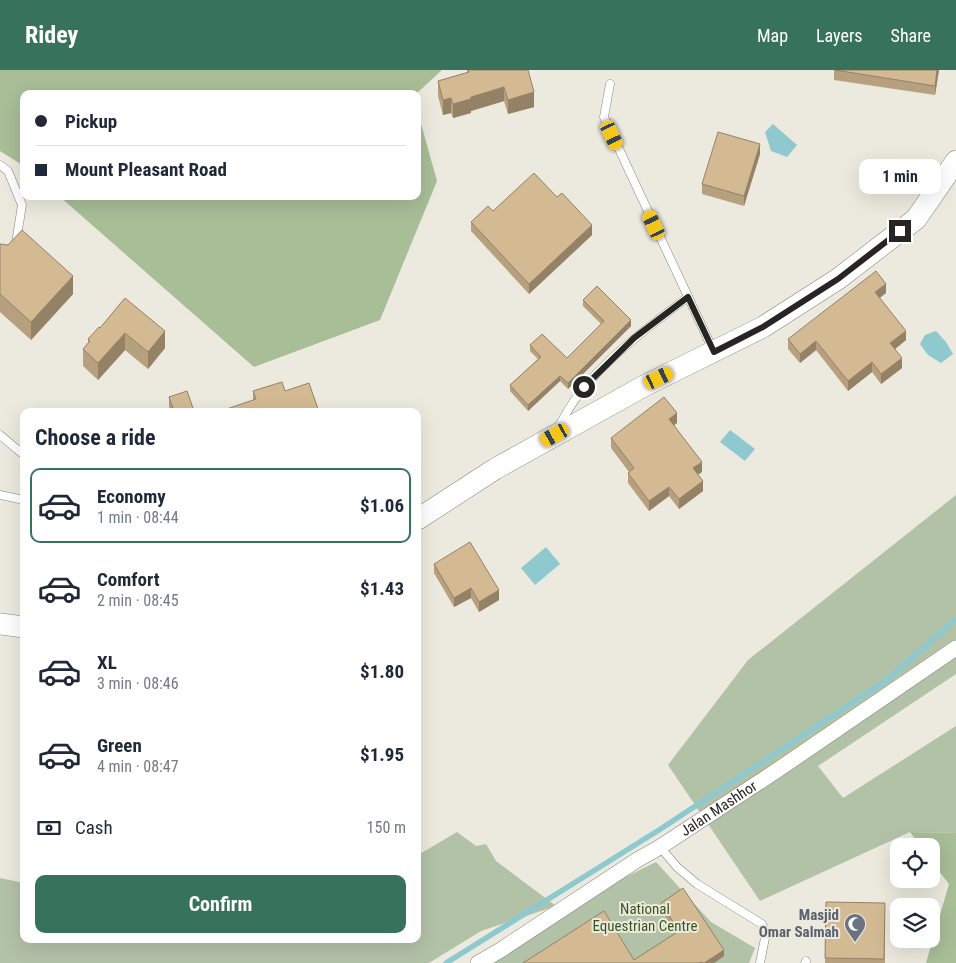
<!DOCTYPE html>
<meta charset="utf-8">
<style>
:root{--surface:#fff;--page:#f6f6f7;--text:#1f2937;--muted:#747a83;--line:#e0e1e3;--accent:#36725c}
body{margin:0;font-family:"Roboto Condensed",sans-serif;background:var(--page);color:var(--text);height:100vh;display:flex;flex-direction:column;font-size:19px;white-space:nowrap}
*{box-sizing:border-box;margin:0}
p{font-size:16px;color:var(--muted)}
.icon{flex:none;width:28px;height:28px;fill:none;stroke:currentColor;stroke-width:2;stroke-linecap:round;stroke-linejoin:round}
.map{position:relative;flex:1;overflow:hidden}
.drawer{position:absolute;left:20px;top:338px;width:401px;height:535px;display:flex;flex-direction:column;background:var(--surface);border-radius:10px;box-shadow:0 5px 20px #0002}
.drawer>*{flex:none}
.banner{position:absolute;left:20px;top:20px;width:401px;height:110px;border-radius:10px;box-shadow:0 5px 20px #0002;display:grid;align-content:center;height:110px;padding:0 15px;background:var(--surface)}
.buttons{position:absolute;left:890px;top:768px;display:grid;gap:10px}
.buttons a{display:grid;place-items:center;width:50px;height:50px;border-radius:10px;background:var(--surface);box-shadow:0 5px 20px #0002;font-size:25px}
.end{position:absolute;width:22px;height:22px;margin:-11px;border:6px solid #262521;background:#fff;box-shadow:0 0 0 2px #fff}
.from{border-radius:50%}
.bubble{position:absolute;height:35px;border-radius:10px;background:var(--surface);box-shadow:0 5px 20px #0002;font-size:16px;font-weight:700;line-height:35px;text-align:center}
.car{position:absolute;width:15px;height:30px;margin:-15px -8px;border-radius:6px;box-shadow:0 0 4px 1px #0007;background:linear-gradient(#f5c518 24%,#345 0 40%,#f5c518 0 76%,#345 0 86%,#f5c518 0)}
.banner b{display:flex;align-items:center;gap:18px;height:48px;font-size:19px}
.banner b+b{border-top:1px solid var(--line)}
.banner i{width:12px;height:12px;background:var(--text)}
ul{padding:0;list-style:none}
li{display:flex;align-items:center;gap:15px;height:75px;margin:0 10px 8px;padding:0 5px;border:2px solid transparent;border-radius:10px}
li div{flex:1}
li b{display:block;font-size:19px}
li em{font-style:normal;font-weight:700}
li.current{border-color:var(--accent)}
li>.icon{width:45px;height:45px;stroke-width:1.5}
h2{padding:0 15px;font-size:22px;line-height:60px}
.pay{display:flex;align-items:center;gap:12px;height:55px;padding:0 15px;font-size:19px}
.pay p{margin-inline-start:auto}
.button{display:flex;gap:10px;margin-top:auto;padding:10px 15px}
.button a{flex:1;height:58px;border-radius:10px;background:var(--accent);color:#fff;font-size:20px;font-weight:700;line-height:58px;text-align:center}
header{display:flex;align-items:center;gap:30px;box-sizing:border-box;height:70px;padding:0 25px;background:var(--accent);color:#fff}
header strong{font-size:24px}
nav{display:flex;gap:28px;margin-inline-start:auto;font-size:18px}
.map>svg:first-child{display:block}
.green{fill:#b2c2a7}
.forest{fill:#a7be97}
.water{fill:#8fc9d0}
.lines{fill:none;stroke-linecap:round;stroke-linejoin:round}
.stream{stroke:#8fc9d0;stroke-width:5.5}
.lane-casing{stroke:#89867d;stroke-width:9}
.street-casing{stroke:#89867d;stroke-width:16}
.secondary-casing{stroke:#89867d;stroke-width:22}
.lane{stroke:#fff;stroke-width:8}
.street{stroke:#fff;stroke-width:15}
.secondary{stroke:#fff;stroke-width:21}
.wall{fill:#b6a07e}
.shaded-wall{fill:#948267}
.building{fill:#d4ba93;stroke:#948267}
.route{stroke:#262521;stroke-width:6}
.labels{text-anchor:middle;dominant-baseline:central;stroke-width:4;stroke-linejoin:round;paint-order:stroke}
.street-label{font-size:15px;fill:#262521;stroke:#ece9de}
.park-label{font-size:15px;fill:#39561d;stroke:#ece9de}
.worship-label{font-size:15px;font-weight:bold;fill:#5b616d;stroke:#ece9de;text-anchor:end}
</style>
<header>
<strong>Ridey</strong>
<nav><a>Map</a><a>Layers</a><a>Share</a></nav>
</header>
<div class="map">
<svg width="956" height="893" viewBox="0 0 956 893">
<rect width="100%" height="100%" fill="#ece9de"/>
<g class="green">
<path d="M 956,425 L 956,604 L 818,696 L 843,728 L 956,656 L 956,763 L 910,762 L 760,831 L 668,695 L 748,590 Z"/>
<path d="M 457,762 L 476,776 L 486,774 L 496,791 L 556,836 L 481,861 L 429,893 L 0,893 L 0,808 L 24,813 L 24,869 L 418,869 L 418,785 Z"/>
<path d="M 656,792 L 711,852 L 755,878 L 749,893 L 481,893 L 573,833 Z"/>
</g>
<g class="forest">
<path d="M 0,0 L 442,0 L 416,24 L 24,24 L 24,96 L 0,81 Z"/>
<path d="M 418,43 L 437,111 L 380,250 L 254,297 L 59,126 L 418,126 Z"/>
<path d="M 910,762 L 956,763 L 956,893 L 926,893 L 949,814 L 931,791 L 931,776 L 920,776 Z"/>
</g>
<g class="water">
<path d="M 773,54 L 797,75 L 787,87 L 771,81 L 765,62 Z"/>
<path d="M 936,261 L 946,272 L 953,284 L 941,293 L 928,285 L 920,274 L 925,265 Z"/>
<path d="M 730,360 L 755,379 L 745,391 L 720,372 Z"/>
<path d="M 546,477 L 560,494 L 535,515 L 521,498 Z"/>
</g>
<g class="lines">
<path class="stream" d="M 446,893 L 659,760 L 887,610 L 956,549"/>
<g class="lane-casing">
<g id="lane">
<path d="M 610,14 L 604,47 L 713,280"/>
<path d="M 0,95 L 8,101 L 22,135 L 16,173"/>
<path d="M 559,357 C 583,304 643,261 688,227"/>
<path d="M 0,365 L 24,385"/>
<path d="M 0,425 L 24,430"/>
<path d="M 660,777 L 677,797 L 697,814 L 762,854 L 766,863 L 760,893"/>
<path d="M 805,893 L 806,891"/>
</g>
</g>
<g class="street-casing">
<g id="street">
<path id="s1" d="M 478,893 L 499,881 L 637,790 L 660,777 L 776,701 L 956,578"/>
</g>
</g>
<g class="secondary-casing">
<g id="secondary">
<path d="M 418,449 L 495,399 L 644,316 L 763,257 L 838,209 L 916,149 L 956,91"/>
<path d="M 0,554 L 24,557"/>
</g>
</g>
<use href="#lane" class="lane"/>
<use href="#street" class="street"/>
<use href="#secondary" class="secondary"/>
</g>
<g class="wall">
<path d="M 467,0 L 528,0 L 534,37 L 508,44 L 504,31 L 471,41 L 471,43 L 453,48 L 451,43 L 443,45 L 438,26 L 438,11 L 467,3 Z"/>
<path d="M 834,0 L 939,0 L 935,25 L 834,10 Z"/>
<path d="M 760,84 L 744,136 L 702,124 L 702,114 Z"/>
<path d="M 493,141 L 592,165 L 529,224 L 471,161 L 471,152 Z"/>
<path d="M 0,174 L 73,224 L 31,270 L 0,242 Z"/>
<path d="M 886,223 L 880,228 L 906,270 L 895,279 L 902,298 L 881,314 L 872,302 L 848,321 L 816,280 L 800,293 L 788,279 L 788,269 Z"/>
<path d="M 125,228 L 165,278 L 148,299 L 125,280 L 98,310 L 83,296 L 83,279 L 88,273 L 88,269 L 100,258 Z"/>
<path d="M 583,230 L 631,256 L 568,319 L 560,311 L 528,341 L 510,321 L 510,315 L 538,289 L 530,281 L 530,275 L 567,288 L 601,254 L 583,236 Z"/>
<path d="M 253,321 L 285,321 L 318,341 L 253,330 Z"/>
<path d="M 169,327 L 194,341 L 171,341 L 169,337 Z"/>
<path d="M 677,353 L 674,355 L 702,402 L 698,404 L 703,421 L 679,439 L 669,426 L 649,441 L 628,413 L 628,403 L 629,402 L 611,378 L 611,368 Z"/>
<path d="M 434,494 L 499,530 L 479,542 L 471,528 L 454,537 L 434,503 Z"/>
<path d="M 826,832 L 885,852 L 885,893 L 825,893 Z"/>
<path d="M 661,833 L 724,886 L 714,893 L 523,893 L 634,890 L 677,863 L 661,840 Z"/>
</g>
<g class="shaded-wall">
<path d="M 937,0 L 939,0 L 935,25 L 935,16 Z"/>
<path d="M 504,17 L 504,31 L 471,41 L 471,43 L 453,48 L 453,34 L 471,27 Z"/>
<path d="M 534,22 L 534,37 L 508,44 L 508,30 Z"/>
<path d="M 451,28 L 451,43 L 443,45 L 443,30 Z"/>
<path d="M 760,74 L 760,84 L 744,136 L 744,126 Z"/>
<path d="M 592,155 L 592,165 L 529,224 L 529,214 Z"/>
<path d="M 73,206 L 73,224 L 31,270 L 31,252 Z"/>
<path d="M 886,214 L 886,223 L 875,231 L 875,222 Z"/>
<path d="M 631,250 L 631,256 L 568,319 L 568,313 Z"/>
<path d="M 165,261 L 165,278 L 148,299 L 148,282 Z"/>
<path d="M 906,261 L 906,270 L 890,283 L 890,273 Z"/>
<path d="M 125,263 L 125,280 L 98,310 L 98,293 Z"/>
<path d="M 816,271 L 816,280 L 800,293 L 800,284 Z"/>
<path d="M 902,288 L 902,298 L 881,314 L 881,304 Z"/>
<path d="M 872,292 L 872,302 L 848,321 L 848,311 Z"/>
<path d="M 560,306 L 560,311 L 528,341 L 528,335 Z"/>
<path d="M 677,343 L 677,353 L 669,359 L 669,349 Z"/>
<path d="M 702,392 L 702,402 L 693,408 L 693,398 Z"/>
<path d="M 703,411 L 703,421 L 679,439 L 679,429 Z"/>
<path d="M 669,417 L 669,426 L 649,441 L 649,431 Z"/>
<path d="M 471,518 L 471,528 L 454,537 L 454,528 Z"/>
<path d="M 499,520 L 499,530 L 479,542 L 479,532 Z"/>
<path d="M 724,880 L 724,886 L 714,893 L 704,893 Z"/>
</g>
<g class="building">
<path d="M 468,0 L 528,0 L 534,22 L 508,30 L 504,17 L 471,27 L 471,29 L 453,34 L 451,28 L 443,30 L 438,11 L 469,2 Z"/>
<path d="M 835,0 L 937,0 L 935,16 Z"/>
<path d="M 718,62 L 760,74 L 744,126 L 702,114 Z"/>
<path d="M 534,103 L 557,127 L 562,123 L 592,155 L 529,214 L 471,152 L 488,136 L 493,141 Z"/>
<path d="M 22,160 L 73,206 L 31,252 L 0,224 L 0,174 L 8,175 Z"/>
<path d="M 876,201 L 886,214 L 875,222 L 906,261 L 890,273 L 902,288 L 881,304 L 872,292 L 848,311 L 816,271 L 800,284 L 788,269 Z"/>
<path d="M 597,216 L 631,250 L 568,313 L 560,306 L 528,335 L 510,315 L 541,287 L 530,275 L 542,264 L 567,288 L 604,251 L 583,230 Z"/>
<path d="M 125,228 L 165,261 L 148,282 L 125,263 L 98,293 L 83,279 L 90,271 L 88,269 L 99,257 L 100,258 Z"/>
<path d="M 282,312 L 285,321 L 309,313 L 318,339 L 311,341 L 221,341 L 256,329 L 253,321 Z"/>
<path d="M 187,321 L 194,341 L 174,341 L 169,327 Z"/>
<path d="M 664,327 L 677,343 L 669,349 L 702,392 L 693,398 L 703,411 L 679,429 L 669,417 L 649,431 L 628,403 L 634,398 L 611,368 Z"/>
<path d="M 470,472 L 499,520 L 479,532 L 471,518 L 454,528 L 434,494 Z"/>
<path d="M 683,818 L 724,880 L 704,893 L 700,892 L 699,893 L 523,893 L 604,841 L 634,890 L 679,861 L 661,833 Z"/>
<path d="M 826,832 L 885,833 L 884,889 L 825,888 Z"/>
</g>
<g class="lines">
<path class="route" d="M 584,317 L 634,268 L 688,227 L 714,282 L 763,257 L 838,209 L 900,161"/>
</g>
<defs>
<g id="mosque-pin" transform="scale(1.125)"><path d="M0 17L-7.5 6A9.5 9.5 0 1 1 7.5 6Z" fill="#6b7280" stroke="#ece9de"/><path d="M3.5-4.9A6 6 0 1 0 3.5 4.9A5 5 0 1 1 3.5-4.9Z" fill="#fff"/></g>
</defs>
<g fill-rule="evenodd">
<use href="#mosque-pin" x="855" y="854"/>
</g>
<g class="labels">
<g class="street-label">
<text stroke="none"><textPath href="#s1" startOffset="286">Jalan Mashhor</textPath></text>
</g>
<g class="park-label">
<text x="645" y="839">National<tspan x="645" dy="17">Equestrian Centre</tspan></text>
</g>
<g class="worship-label">
<text x="839" y="845">Masjid<tspan x="839" dy="17">Omar Salmah</tspan></text>
</g>
</g>
</svg>
<div class="buttons">
<a><svg class="icon" aria-label="locate" viewBox="0 0 24 24"><circle cx="12" cy="12" r="6"/><path d="M12 2v4M12 18v4M2 12h4M18 12h4"/></svg></a>
<a><svg class="icon" aria-label="layers" viewBox="0 0 24 24"><path d="M12 4l9 5-9 5-9-5zM3 14l9 5 9-5"/></svg></a>
</div>
<i class="end from" style="left:584px;top:317px"></i>
<i class="end" style="left:900px;top:161px"></i>
<div class="bubble" style="left:859px;top:89px;width:82px">1 min</div>
<i class="car" style="left:612px;top:65px;rotate:155deg"></i>
<i class="car" style="left:654px;top:155px;rotate:335deg"></i>
<i class="car" style="left:659px;top:308px;rotate:64deg"></i>
<i class="car" style="left:555px;top:365px;rotate:241deg"></i>
<div class="banner">
<b><i class="from"></i>Pickup</b>
<b><i></i>Mount Pleasant Road</b>
</div>
<section class="drawer">
<h2>Choose a ride</h2>
<ul>
<li class="current"><svg class="icon" aria-label="car" viewBox="0 0 24 24"><path d="M5 17H2v-5l4-1 3-4h7l3 4 3 1v5h-3M9 17h6M6 11h13"/><circle cx="7" cy="17" r="2"/><circle cx="17" cy="17" r="2"/></svg><div><b>Economy</b><p>1 min · 08:44</p></div><em>$1.06</em></li>
<li><svg class="icon" aria-label="car" viewBox="0 0 24 24"><path d="M5 17H2v-5l4-1 3-4h7l3 4 3 1v5h-3M9 17h6M6 11h13"/><circle cx="7" cy="17" r="2"/><circle cx="17" cy="17" r="2"/></svg><div><b>Comfort</b><p>2 min · 08:45</p></div><em>$1.43</em></li>
<li><svg class="icon" aria-label="car" viewBox="0 0 24 24"><path d="M5 17H2v-5l4-1 3-4h7l3 4 3 1v5h-3M9 17h6M6 11h13"/><circle cx="7" cy="17" r="2"/><circle cx="17" cy="17" r="2"/></svg><div><b>XL</b><p>3 min · 08:46</p></div><em>$1.80</em></li>
<li><svg class="icon" aria-label="car" viewBox="0 0 24 24"><path d="M5 17H2v-5l4-1 3-4h7l3 4 3 1v5h-3M9 17h6M6 11h13"/><circle cx="7" cy="17" r="2"/><circle cx="17" cy="17" r="2"/></svg><div><b>Green</b><p>4 min · 08:47</p></div><em>$1.95</em></li>
</ul>
<div class="pay"><svg class="icon" aria-label="cash" viewBox="0 0 24 24"><path d="M3 7h18v10H3z"/><circle cx="12" cy="12" r="2"/></svg>Cash<p>150 m</p></div>
<div class="button"><a>Confirm</a></div>
</section>
</div>
